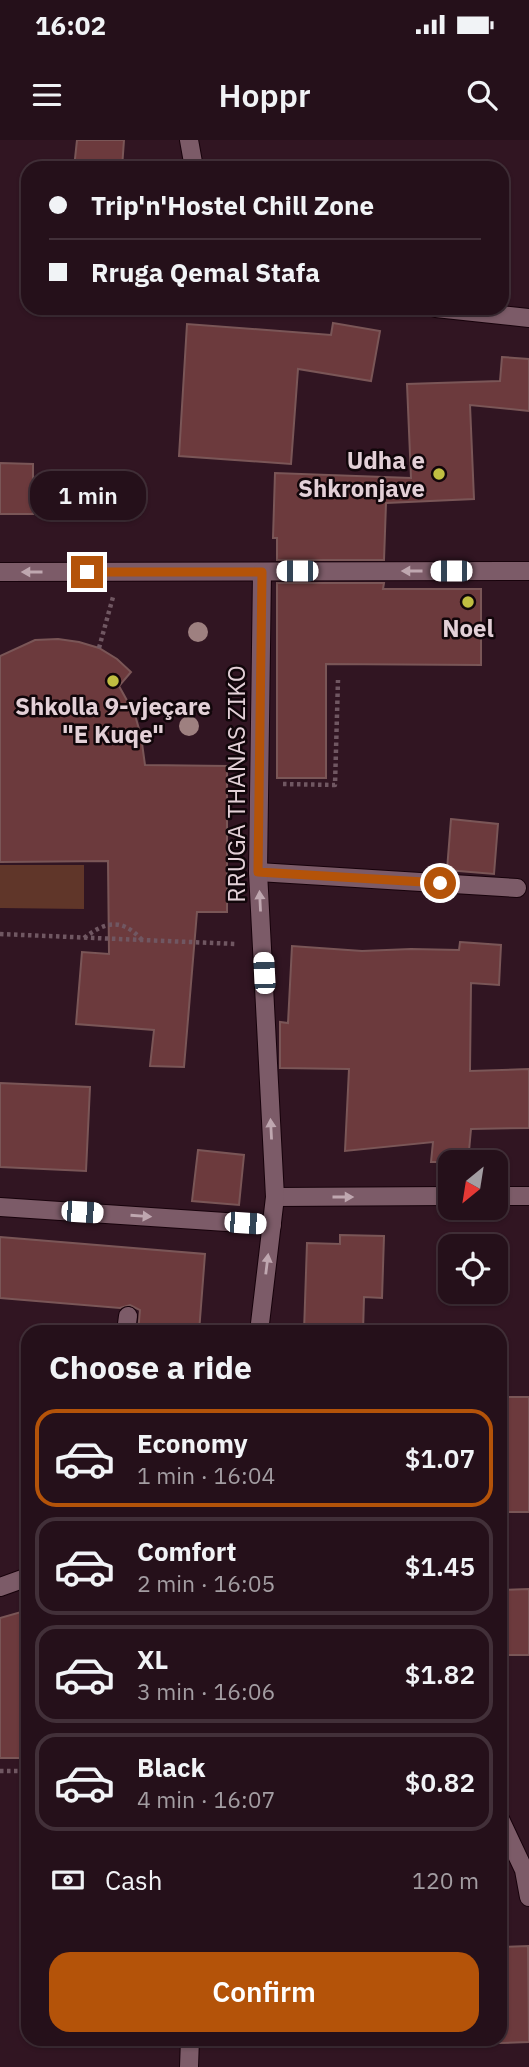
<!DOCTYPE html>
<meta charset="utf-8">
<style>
:root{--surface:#25101a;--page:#2d1923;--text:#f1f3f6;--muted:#a39da2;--line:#423039;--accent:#b45309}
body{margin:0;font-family:"IBM Plex Sans",sans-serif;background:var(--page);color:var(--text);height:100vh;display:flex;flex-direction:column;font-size:26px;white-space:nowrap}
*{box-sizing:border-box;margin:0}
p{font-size:23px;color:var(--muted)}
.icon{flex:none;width:38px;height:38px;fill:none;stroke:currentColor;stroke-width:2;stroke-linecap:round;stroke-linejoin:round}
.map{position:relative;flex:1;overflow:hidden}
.sheet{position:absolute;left:21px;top:1185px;width:486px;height:721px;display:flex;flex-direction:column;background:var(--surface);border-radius:21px;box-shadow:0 2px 5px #0004,0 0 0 2px var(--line)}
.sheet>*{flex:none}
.top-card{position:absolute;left:21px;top:21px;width:488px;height:154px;border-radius:21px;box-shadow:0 2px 5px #0004,0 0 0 2px var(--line);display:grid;align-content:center;height:154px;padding:0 28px;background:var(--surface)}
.needle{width:46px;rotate:210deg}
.tools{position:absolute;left:438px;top:1010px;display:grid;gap:14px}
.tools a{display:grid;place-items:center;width:70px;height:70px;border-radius:14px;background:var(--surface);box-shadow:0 2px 5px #0004,0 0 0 2px var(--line);font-size:35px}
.end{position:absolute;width:32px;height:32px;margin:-16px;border:9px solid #b45309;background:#fff;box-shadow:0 0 0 4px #fff}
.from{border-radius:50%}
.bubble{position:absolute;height:49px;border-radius:21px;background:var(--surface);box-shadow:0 2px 5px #0004,0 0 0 2px var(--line);font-size:23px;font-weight:600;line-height:49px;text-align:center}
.car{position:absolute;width:21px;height:42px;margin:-21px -10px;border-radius:9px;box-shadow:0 0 5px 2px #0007;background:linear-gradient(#fff 24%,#345 0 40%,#fff 0 76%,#345 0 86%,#fff 0)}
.top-card b{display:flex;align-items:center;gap:24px;height:66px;font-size:26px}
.top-card b+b{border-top:2px solid var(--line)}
.top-card i{width:18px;height:18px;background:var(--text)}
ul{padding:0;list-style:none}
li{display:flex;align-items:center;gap:21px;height:98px;margin:0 14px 10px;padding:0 14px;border:4px solid var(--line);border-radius:21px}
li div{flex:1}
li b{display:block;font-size:26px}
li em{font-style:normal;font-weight:600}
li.on{border-color:var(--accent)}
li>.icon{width:63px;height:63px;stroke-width:1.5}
h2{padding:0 28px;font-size:32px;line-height:84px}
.pay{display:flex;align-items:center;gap:18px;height:77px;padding:0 28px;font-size:26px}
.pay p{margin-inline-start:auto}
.cta{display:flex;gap:14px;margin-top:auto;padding:14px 28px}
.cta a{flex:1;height:80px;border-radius:21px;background:var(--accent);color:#fff;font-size:28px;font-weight:600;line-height:80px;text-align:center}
.status{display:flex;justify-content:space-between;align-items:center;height:49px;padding:0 35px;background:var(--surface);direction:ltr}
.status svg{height:19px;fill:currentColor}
header{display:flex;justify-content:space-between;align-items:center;height:91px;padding:0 28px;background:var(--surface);font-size:32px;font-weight:600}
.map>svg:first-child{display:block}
.green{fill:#603629}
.building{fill:#6c3a3d;stroke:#7a5657;stroke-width:2}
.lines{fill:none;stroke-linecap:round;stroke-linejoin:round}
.lane-casing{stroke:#17020b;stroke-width:20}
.street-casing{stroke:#17020b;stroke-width:20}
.path{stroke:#705762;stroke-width:4.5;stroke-dasharray:3.5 3.5;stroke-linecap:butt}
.lane{stroke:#7c5b68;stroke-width:18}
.street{stroke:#7c5b68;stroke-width:18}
.tree{fill:#9e8080}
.oneway{fill:#bfa7b0}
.route{stroke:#b45309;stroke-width:9}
.poi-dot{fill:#c0be41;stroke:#11060a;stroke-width:2.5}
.labels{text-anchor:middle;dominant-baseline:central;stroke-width:5;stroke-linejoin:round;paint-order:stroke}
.poi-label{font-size:24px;font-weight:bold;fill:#e3d0d7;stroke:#11060a}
.street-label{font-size:24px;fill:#e3d0d7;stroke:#11060a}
</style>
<div class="status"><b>16:02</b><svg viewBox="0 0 49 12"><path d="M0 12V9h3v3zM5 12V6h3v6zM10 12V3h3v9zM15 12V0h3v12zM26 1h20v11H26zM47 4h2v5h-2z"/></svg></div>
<header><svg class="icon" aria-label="menu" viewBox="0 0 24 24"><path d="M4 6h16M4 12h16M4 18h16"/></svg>Hoppr<svg class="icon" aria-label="search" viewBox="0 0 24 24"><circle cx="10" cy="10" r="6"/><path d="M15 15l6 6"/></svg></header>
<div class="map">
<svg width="529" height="1927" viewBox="0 0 529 1927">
<rect width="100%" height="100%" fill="#311522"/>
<path class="green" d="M 0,725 L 84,725 L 84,769 L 0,768 Z"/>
<g class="building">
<path d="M 77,0 L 124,0 L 122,28 L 74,28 Z"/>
<path d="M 333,183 L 380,191 L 371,241 L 298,229 L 291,324 L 179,316 L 187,184 L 331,195 Z"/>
<path d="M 502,217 L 529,219 L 529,271 L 470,265 L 474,359 L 386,363 L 384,420 L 277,420 L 277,398 L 273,398 L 275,333 L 411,338 L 407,244 L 500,241 Z"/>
<path d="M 0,323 L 33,324 L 33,374 L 0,374 Z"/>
<path d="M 277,443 L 384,443 L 383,449 L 481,449 L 481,525 L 326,524 L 326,638 L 277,638 Z"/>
<path d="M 58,499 L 79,502 L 99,508 L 117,519 L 131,532 L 119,546 L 135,575 L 141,596 L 145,625 L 227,626 L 227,772 L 197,772 L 184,927 L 150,926 L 154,890 L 76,884 L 82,812 L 109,814 L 108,721 L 0,722 L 0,516 L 35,500 Z"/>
<path d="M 451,679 L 498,684 L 494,734 L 447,730 Z"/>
<path d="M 460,802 L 501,805 L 499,845 L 471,843 L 470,931 L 529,929 L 529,988 L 471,989 L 468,1022 L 431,1022 L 433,1002 L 345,1011 L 349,929 L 280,928 L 280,882 L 288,883 L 292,806 L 362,811 L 411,809 L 459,810 Z"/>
<path d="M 0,943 L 90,947 L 86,1031 L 0,1027 Z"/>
<path d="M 198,1010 L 244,1015 L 239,1065 L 192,1061 Z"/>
<path d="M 340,1095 L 384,1096 L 382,1158 L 364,1157 L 363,1192 L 304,1192 L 307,1103 L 340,1104 Z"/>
<path d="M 0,1097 L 205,1114 L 199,1192 L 138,1192 L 140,1170 L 130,1165 L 120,1168 L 0,1158 Z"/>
<rect x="500" y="1257" width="29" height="115"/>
<path d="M 529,1449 L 529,1515 L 500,1515 L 500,1450 Z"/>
<path d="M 28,1470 L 28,1618 L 0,1618 L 0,1478 Z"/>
<path d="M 528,1806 L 529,1902 L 500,1903 L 500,1807 Z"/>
</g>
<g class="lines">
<g class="lane-casing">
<g id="lane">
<path d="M 189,0 L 194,28"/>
<path d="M 436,168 L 529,178"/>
<path d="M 258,732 L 517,748"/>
</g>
</g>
<g class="street-casing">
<g id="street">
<path d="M 0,432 L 529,431"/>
<path d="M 495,1056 L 529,1056"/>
<path d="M 275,1057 L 450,1056"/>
<path d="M 0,1067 L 272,1085"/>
<path d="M 126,1192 L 128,1176"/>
<path d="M 259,1192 L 275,1057 L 258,732 L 262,432"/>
<path d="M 0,1447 L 28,1437"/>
<path d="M 500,1679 L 524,1730 L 529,1757"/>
<path d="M 189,1927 L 190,1899"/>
</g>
</g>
<g class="path">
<path d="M 99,508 L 113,457"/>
<path d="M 283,644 L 335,645 L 338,540"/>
<path d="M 0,794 L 237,804"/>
<path d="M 84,798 C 106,781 122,778 142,800"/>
<path d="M 0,1631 L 28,1631"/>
</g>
<use href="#lane" class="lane"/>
<use href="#street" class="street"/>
</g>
<g class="tree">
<circle cx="198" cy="492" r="10"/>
<circle cx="189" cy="586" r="10"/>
</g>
<defs><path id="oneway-solid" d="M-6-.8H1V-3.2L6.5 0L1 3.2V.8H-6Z" transform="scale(1.75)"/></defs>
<g class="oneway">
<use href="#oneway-solid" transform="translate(412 431) rotate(180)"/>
<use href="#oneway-solid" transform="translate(32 432) rotate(180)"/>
<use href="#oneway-solid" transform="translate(260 761) rotate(-93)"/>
<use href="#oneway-solid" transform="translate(271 989) rotate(-93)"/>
<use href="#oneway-solid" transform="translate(343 1057)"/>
<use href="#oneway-solid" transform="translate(141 1076) rotate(4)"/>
<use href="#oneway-solid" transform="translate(267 1124) rotate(-83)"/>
</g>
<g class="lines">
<path class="route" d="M 87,432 L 262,432 L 258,732 L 440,743"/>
</g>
<g class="poi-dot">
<circle cx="439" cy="334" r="7"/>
<circle cx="468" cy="462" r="7"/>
<circle cx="113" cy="541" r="7"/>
</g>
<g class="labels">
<g class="poi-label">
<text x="425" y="320" text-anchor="end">Udha e<tspan x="425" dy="28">Shkronjave</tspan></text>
<text x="468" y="488">Noel</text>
<text x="113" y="566">Shkolla 9-vjeçare<tspan x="113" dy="28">"E Kuqe"</tspan></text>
</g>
<g class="street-label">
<text transform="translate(236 644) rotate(-90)">RRUGA THANAS ZIKO</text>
</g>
</g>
</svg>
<div class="tools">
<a><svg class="needle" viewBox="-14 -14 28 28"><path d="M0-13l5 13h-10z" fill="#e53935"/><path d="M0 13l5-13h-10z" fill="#a39da2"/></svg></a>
<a><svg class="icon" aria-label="locate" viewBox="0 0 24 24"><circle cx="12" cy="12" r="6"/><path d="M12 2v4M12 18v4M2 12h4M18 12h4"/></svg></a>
</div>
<i class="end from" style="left:440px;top:743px"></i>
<i class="end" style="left:87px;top:432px"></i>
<div class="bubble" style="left:30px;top:331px;width:116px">1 min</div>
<i class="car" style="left:297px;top:431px;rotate:270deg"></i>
<i class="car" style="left:451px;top:431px;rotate:270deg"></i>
<i class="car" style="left:264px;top:833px;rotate:357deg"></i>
<i class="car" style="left:82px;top:1072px;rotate:94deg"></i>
<i class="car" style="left:245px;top:1083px;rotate:94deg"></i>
<div class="top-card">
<b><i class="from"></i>Trip'n'Hostel Chill Zone</b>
<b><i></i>Rruga Qemal Stafa</b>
</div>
<section class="sheet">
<h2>Choose a ride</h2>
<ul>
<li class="on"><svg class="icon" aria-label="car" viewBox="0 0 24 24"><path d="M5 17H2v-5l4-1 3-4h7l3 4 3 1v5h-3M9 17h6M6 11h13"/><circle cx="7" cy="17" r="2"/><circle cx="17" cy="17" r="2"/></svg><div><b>Economy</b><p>1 min · 16:04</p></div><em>$1.07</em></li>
<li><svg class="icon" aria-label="car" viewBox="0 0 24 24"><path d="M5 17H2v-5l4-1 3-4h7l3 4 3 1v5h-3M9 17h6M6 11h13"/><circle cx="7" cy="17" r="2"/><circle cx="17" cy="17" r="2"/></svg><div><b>Comfort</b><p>2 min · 16:05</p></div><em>$1.45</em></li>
<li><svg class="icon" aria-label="car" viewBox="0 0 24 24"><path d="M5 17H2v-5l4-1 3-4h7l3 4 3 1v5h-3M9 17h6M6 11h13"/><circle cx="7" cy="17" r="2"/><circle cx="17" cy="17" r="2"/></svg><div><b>XL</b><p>3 min · 16:06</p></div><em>$1.82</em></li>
<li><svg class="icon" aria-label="car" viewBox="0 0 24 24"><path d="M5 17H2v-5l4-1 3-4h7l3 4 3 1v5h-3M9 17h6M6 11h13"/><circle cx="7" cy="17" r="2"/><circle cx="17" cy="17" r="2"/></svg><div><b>Black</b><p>4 min · 16:07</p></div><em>$0.82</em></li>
</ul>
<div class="pay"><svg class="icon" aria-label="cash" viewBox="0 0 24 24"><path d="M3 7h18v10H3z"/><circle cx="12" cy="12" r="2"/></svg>Cash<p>120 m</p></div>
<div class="cta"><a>Confirm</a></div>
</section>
</div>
